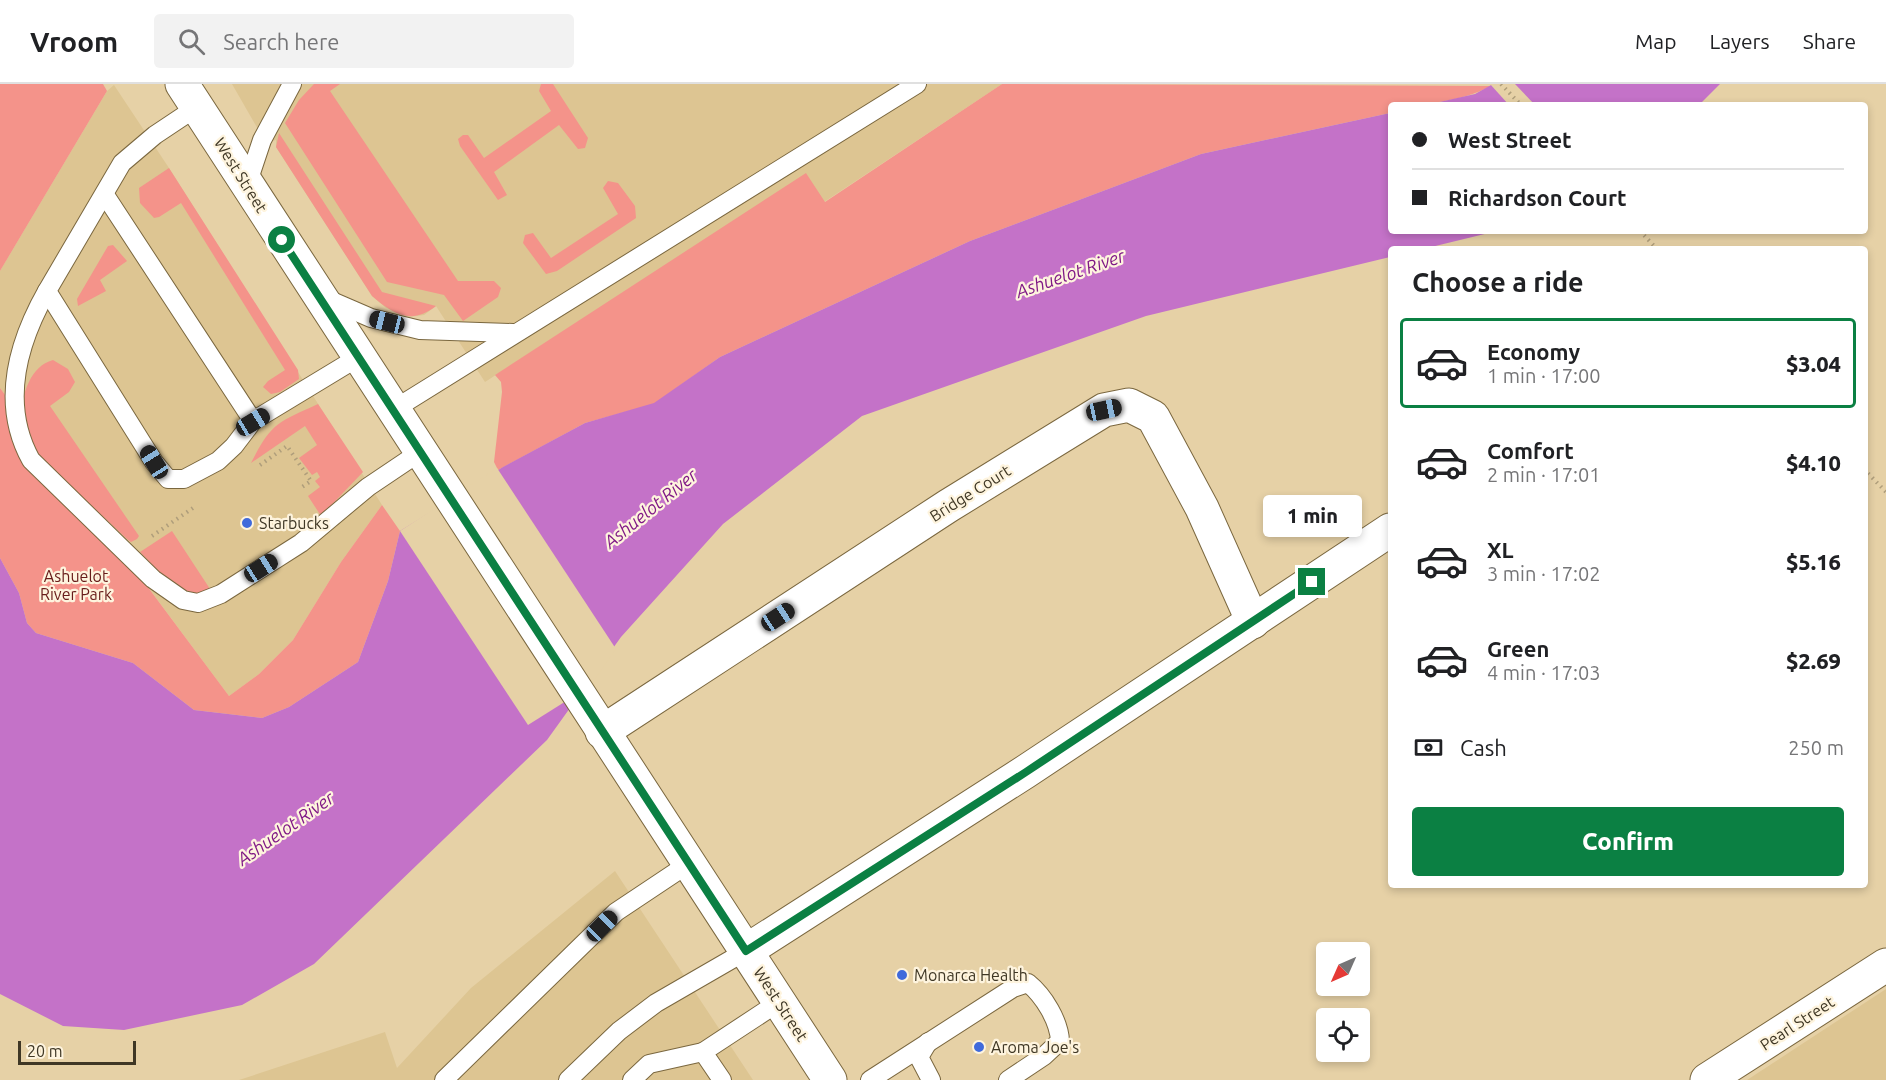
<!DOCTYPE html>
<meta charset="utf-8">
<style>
:root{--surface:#fff;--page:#f2f2f2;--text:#202124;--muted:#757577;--line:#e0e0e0;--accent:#0b8043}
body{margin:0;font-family:Ubuntu,sans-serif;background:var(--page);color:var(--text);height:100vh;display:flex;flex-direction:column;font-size:22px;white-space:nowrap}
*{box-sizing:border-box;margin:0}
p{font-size:20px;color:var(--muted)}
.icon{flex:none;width:33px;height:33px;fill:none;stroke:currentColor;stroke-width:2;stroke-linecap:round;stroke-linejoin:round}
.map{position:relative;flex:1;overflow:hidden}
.drawer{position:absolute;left:1388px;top:162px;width:480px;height:642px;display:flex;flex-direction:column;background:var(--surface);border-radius:6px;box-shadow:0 3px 9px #0003}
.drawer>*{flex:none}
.guide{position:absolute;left:1388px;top:18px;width:480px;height:132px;border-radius:6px;box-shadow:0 3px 9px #0003;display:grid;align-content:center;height:132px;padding:0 24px;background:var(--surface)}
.needle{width:39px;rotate:225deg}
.tools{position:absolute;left:1316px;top:858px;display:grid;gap:12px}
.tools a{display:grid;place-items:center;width:54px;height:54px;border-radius:6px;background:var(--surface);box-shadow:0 3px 9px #0003;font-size:30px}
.scale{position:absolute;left:18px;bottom:15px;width:118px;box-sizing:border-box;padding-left:6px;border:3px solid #3f3725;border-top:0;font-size:16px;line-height:21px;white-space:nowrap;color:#3f3725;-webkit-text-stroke:4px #fef4de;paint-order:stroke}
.end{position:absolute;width:27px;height:27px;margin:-14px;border:8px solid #0b8043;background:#fff;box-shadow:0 0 0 3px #fff}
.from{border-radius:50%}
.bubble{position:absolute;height:42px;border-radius:6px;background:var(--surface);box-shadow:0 3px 9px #0003;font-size:20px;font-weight:800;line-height:42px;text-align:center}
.car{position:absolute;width:18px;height:36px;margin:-18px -9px;border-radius:8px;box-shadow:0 0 4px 2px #0007;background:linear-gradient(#222 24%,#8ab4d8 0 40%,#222 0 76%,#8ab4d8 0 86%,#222 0)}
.guide b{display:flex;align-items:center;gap:21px;height:57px;font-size:22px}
.guide b+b{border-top:2px solid var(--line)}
.guide i{width:15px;height:15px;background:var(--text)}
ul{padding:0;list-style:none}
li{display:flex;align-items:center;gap:18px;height:90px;margin:0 12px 9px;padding:0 12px;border:3px solid transparent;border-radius:6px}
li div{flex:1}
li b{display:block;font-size:22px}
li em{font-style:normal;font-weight:800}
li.selected{border-color:var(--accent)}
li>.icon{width:54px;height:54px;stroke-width:1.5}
h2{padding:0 24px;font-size:27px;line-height:72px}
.pay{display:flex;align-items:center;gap:15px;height:66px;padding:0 24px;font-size:22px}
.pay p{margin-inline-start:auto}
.cta{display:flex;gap:12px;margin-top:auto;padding:12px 24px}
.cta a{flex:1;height:69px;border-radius:6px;background:var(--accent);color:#fff;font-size:24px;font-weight:800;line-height:69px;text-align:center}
header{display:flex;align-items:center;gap:36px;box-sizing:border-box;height:84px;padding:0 30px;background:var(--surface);border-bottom:2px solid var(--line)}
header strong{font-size:28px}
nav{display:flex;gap:33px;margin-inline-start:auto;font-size:21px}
.search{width:420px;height:54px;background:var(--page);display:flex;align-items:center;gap:15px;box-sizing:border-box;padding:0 21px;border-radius:6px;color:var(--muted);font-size:22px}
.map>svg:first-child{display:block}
.built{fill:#ddc592}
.green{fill:#f4938a}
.water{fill:#c472c8}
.pier{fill:#e6d1a6}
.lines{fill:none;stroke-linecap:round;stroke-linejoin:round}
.lane-casing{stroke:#7a673f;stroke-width:20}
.street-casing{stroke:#7a673f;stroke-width:35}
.secondary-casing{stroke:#7a673f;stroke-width:35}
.path{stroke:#af9e7b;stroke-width:4;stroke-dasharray:1.5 4.5;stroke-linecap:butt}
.lane{stroke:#fff;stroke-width:18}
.street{stroke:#fff;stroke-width:33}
.secondary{stroke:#fff;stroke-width:33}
.route{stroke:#0b8043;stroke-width:8}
.poi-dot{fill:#406adb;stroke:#fef4de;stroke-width:2}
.labels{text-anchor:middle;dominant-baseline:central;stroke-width:4.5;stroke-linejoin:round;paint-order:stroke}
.street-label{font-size:16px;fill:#3f3725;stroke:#fef4de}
.poi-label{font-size:16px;fill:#3f3725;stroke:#fef4de;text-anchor:start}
.park-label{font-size:16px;fill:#681c1a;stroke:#fef4de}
.water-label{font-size:18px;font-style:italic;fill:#801986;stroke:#fef4de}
</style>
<header>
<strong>Vroom</strong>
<div class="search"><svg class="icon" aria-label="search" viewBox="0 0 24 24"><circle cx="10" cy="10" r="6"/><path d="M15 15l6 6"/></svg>Search here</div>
<nav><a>Map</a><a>Layers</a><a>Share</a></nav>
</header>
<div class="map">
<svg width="1886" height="996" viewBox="0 0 1886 996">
<rect width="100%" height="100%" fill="#e6d1a6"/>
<g class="built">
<path d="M 232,0 L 1002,0 L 824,118 L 806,90 L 485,298 L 436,222 L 424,231 L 409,233 L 386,224 L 372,212 L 276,63 L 276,56 L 266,59 Z"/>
<path d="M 114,1 L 169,84 L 382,421 L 341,478 L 293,556 L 259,590 L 229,612 L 0,304 L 0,187 L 107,7 Z"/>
<path d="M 615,787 L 753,996 L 239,996 L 385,948 L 397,984 L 471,904 Z"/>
<path d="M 1886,905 L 1886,996 L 1747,996 Z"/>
</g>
<g class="green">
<path d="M 0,0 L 103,0 L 107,7 L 0,187 Z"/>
<path d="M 314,0 L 340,0 L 330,7 L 458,197 L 494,197 L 501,204 L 498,213 L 463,237 L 444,211 L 387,198 L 285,39 L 299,16 Z"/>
<path d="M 541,0 L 553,0 L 588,54 L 585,64 L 578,65 L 559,41 L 494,88 L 507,111 L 498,116 L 460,62 L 458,55 L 463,51 L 468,51 L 484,74 L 551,27 L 539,7 Z"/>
<path d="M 1002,0 L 1491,2 C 1460,18 1425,21 1390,21 L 1390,29 L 1201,70 L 970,157 L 720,273 L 654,320 L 585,339 L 498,386 L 494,378 L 502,308 L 501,298 L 495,291 L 806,89 L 825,118 Z"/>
<path d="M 279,49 L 382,208 L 436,222 C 412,241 394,231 372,212 L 276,63 Z"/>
<path d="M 169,84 L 298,286 L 299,295 L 280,308 L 271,310 L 263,303 L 268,297 L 285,286 L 181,119 L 159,133 L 154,134 L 140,119 L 139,104 Z"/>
<path d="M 608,97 L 618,99 L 635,122 L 636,134 L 557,187 L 546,190 L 523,159 L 525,151 L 533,149 L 551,174 L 618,130 L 603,104 Z"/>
<path d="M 113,161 L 127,177 L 100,196 L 106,207 L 78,222 L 77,215 L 108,162 Z"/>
<path d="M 53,276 L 68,285 L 75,298 L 69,308 L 50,322 L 139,452 L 137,455 L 131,458 L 127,455 L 77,408 L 229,612 L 259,590 L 293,556 L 341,478 L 382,421 L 400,447 L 388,497 L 358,578 L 289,623 L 262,634 L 194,626 L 133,579 L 36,549 L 27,539 L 19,509 L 0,474 L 0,304 L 20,331 C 23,310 30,282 53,276 Z"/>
<path d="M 318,320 L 363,388 L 321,432 L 308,412 L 320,403 L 315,397 L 320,393 L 317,388 L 312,391 L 299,374 L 317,361 L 305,342 L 251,379 C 272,338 277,339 318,320 Z"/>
<path d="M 172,447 L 210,505 C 183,521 158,486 140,468 Z"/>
</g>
<g class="water">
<path d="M 1493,0 L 1720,0 L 1699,21 L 1426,21 L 1475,10 Z"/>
<path d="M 1390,29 L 1390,147 L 1497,147 L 1423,165 L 1390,165 L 1390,173 L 1146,232 L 862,332 L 723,440 L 621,553 L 547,656 L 314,880 L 242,921 L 124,946 L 63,942 L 0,910 L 0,474 L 19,509 L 27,539 L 36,549 L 133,579 L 194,626 L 262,634 L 289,623 L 358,578 L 388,497 L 400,447 L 503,383 L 585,339 L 654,319 L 720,273 L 970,157 L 1201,70 Z"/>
</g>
<g class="pier">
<path d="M 1490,0 L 1515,0 L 1535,21 L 1509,21 Z"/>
<path d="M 497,384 L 616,565 L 590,602 L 528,641 L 400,447 Z"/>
</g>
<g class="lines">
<g class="lane-casing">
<g id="lane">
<path d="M 197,23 L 155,51 L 122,79 L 47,207 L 154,378 L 168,395 L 184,395 L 218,377 L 234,362 L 253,337 L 357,274"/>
<path d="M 247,101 L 262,56 L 292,0"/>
<path d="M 105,111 L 253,337"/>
<path d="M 47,207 C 17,260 0,320 31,376 L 153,495 L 183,516 L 198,519 L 221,510 L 301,459 L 368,403 L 420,368"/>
<path d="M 327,215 L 371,234 L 420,246 L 513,249"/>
<path d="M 393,326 L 917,0"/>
<path d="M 928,958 L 919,973 L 931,996"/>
<path d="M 444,996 L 616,828 L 688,780"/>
<path d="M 568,996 L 619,947 L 656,919 L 746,867"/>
<path d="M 632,996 L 649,980 L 703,968"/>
<path d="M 722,996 L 703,968 L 779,918"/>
<path d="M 870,996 L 1013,904 L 1028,899 C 1044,912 1059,937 1060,957 L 1044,972 L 1008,996"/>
</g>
</g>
<g class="street-casing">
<g id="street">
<path d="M 602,648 L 948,422 L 1104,326 L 1129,321 L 1153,333 L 1202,424 L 1253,538"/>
<path d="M 746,867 L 1025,688 L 1390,446"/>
<path d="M 1707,996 L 1886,881"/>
</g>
</g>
<g class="secondary-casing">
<path id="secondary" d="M 182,0 L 830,996"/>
</g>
<g class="path">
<path d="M 1501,0 L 1521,21"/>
<path d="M 1640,147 L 1657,165"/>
<path d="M 260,381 L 287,362 L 311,397 L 302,403"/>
<path d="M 1864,385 L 1886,408"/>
<path d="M 152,452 L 193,424"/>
</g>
<use href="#lane" class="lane"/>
<use href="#street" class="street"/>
<use href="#secondary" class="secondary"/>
</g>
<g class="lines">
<path class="route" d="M 282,156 L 746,867 L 1026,688 L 1312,498"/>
</g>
<g class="poi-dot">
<circle cx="247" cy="439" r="6"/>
<circle cx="902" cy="891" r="6"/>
<circle cx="979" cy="963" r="6"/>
</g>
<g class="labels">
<g class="street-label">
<text transform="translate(241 91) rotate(58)">West Street</text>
<text transform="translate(970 409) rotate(-32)">Bridge Court</text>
<text transform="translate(781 920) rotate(57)">West Street</text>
<text transform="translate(1797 939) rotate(-33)">Pearl Street</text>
</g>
<g class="poi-label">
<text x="259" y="439">Starbucks</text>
<text x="914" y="891">Monarca Health</text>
<text x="991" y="963">Aroma Joe's</text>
</g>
<g class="park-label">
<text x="76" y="492">Ashuelot<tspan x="76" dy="18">River Park</tspan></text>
</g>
<g class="water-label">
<text transform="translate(1070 189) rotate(-19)">Ashuelot River</text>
<text transform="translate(650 424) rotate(-39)">Ashuelot River</text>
<text transform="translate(285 744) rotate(-35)">Ashuelot River</text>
</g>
</g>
</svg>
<div class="tools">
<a><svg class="needle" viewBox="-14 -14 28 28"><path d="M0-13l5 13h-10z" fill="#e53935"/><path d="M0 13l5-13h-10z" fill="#757577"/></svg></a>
<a><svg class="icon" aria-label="locate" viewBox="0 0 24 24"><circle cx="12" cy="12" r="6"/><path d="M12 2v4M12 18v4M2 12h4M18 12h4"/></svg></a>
</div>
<div class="scale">20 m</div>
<i class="end from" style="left:282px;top:156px"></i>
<i class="end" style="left:1312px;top:498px"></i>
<div class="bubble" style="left:1263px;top:411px;width:99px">1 min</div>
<i class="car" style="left:387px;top:238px;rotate:284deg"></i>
<i class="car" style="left:1104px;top:326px;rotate:78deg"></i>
<i class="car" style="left:253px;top:338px;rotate:59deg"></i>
<i class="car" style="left:154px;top:378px;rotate:328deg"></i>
<i class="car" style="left:261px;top:484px;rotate:58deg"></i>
<i class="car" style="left:778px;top:533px;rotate:57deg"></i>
<i class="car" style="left:602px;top:842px;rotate:45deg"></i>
<div class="guide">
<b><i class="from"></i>West Street</b>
<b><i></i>Richardson Court</b>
</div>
<section class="drawer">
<h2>Choose a ride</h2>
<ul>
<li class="selected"><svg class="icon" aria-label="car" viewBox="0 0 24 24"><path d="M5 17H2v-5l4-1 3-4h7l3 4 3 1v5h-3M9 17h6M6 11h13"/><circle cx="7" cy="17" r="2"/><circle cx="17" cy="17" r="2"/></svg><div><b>Economy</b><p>1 min · 17:00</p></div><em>$3.04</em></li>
<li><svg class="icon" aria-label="car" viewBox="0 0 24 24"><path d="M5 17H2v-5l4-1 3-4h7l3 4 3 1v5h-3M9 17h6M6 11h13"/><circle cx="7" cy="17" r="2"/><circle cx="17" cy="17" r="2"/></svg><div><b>Comfort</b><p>2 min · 17:01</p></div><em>$4.10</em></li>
<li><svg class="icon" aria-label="car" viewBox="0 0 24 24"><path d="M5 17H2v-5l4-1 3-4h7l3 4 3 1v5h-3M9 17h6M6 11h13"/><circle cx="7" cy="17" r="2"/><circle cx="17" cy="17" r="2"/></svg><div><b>XL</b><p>3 min · 17:02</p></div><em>$5.16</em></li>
<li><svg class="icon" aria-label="car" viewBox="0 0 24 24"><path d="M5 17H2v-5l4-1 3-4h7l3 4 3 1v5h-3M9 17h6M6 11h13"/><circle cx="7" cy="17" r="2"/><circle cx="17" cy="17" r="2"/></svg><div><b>Green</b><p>4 min · 17:03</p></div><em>$2.69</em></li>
</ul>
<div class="pay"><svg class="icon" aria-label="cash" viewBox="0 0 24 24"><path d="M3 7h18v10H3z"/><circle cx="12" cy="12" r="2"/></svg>Cash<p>250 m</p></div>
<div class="cta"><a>Confirm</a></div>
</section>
</div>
